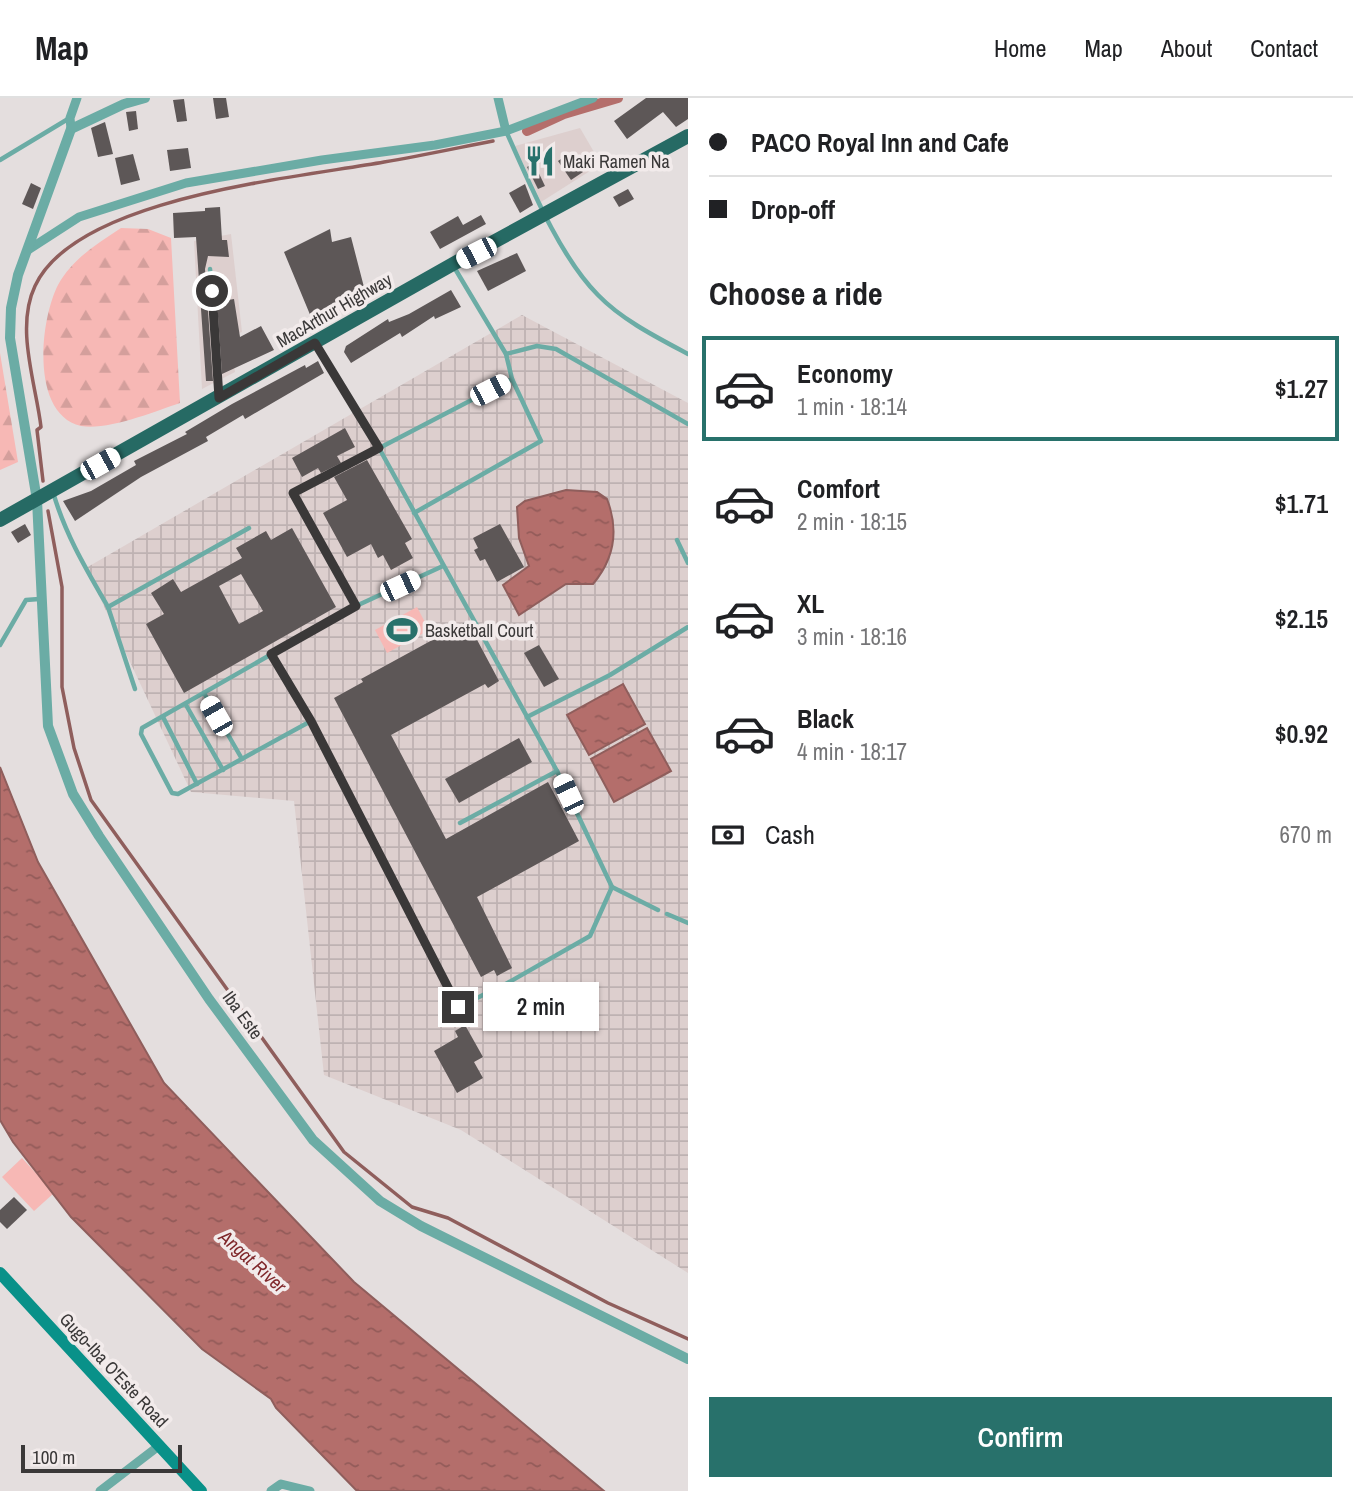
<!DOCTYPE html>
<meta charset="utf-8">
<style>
:root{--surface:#fff;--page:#f2f2f2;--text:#202124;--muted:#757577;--line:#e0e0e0;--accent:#28716b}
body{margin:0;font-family:"Archivo Narrow",sans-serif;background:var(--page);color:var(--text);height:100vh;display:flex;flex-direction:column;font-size:26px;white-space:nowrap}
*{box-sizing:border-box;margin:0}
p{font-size:23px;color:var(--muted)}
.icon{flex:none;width:38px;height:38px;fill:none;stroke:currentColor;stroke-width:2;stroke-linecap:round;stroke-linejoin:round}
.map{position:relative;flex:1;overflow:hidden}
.details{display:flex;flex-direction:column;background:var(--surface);width:665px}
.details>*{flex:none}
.guide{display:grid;align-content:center;height:154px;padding:0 21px;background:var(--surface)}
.scale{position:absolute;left:21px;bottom:18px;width:161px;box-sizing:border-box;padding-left:7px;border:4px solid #3a3838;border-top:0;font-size:19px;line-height:24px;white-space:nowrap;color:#3a3838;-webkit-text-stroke:5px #f2ebeb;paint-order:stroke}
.end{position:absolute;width:32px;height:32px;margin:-16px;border:9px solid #3a3838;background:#fff;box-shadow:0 0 0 4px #fff}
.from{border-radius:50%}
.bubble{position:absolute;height:49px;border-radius:0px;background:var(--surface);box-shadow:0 2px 5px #0004;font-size:23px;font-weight:600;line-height:49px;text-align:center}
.car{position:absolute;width:21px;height:42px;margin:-21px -10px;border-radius:9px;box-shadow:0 0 5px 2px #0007;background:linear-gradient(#fff 24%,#345 0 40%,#fff 0 76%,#345 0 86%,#fff 0)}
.guide b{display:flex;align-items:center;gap:24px;height:66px;font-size:26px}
.guide b+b{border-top:2px solid var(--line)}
.guide i{width:18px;height:18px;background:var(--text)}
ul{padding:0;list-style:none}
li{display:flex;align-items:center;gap:21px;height:105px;margin:0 14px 10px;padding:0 7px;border:4px solid transparent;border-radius:0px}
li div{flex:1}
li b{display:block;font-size:26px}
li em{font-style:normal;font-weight:600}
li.selected{border-color:var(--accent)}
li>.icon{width:63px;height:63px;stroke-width:1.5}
h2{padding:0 21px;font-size:32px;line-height:84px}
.pay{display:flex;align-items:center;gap:18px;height:77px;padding:0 21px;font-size:26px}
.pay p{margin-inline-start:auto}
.button{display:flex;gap:14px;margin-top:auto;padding:14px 21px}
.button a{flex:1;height:80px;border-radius:0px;background:var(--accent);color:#fff;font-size:28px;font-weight:600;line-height:80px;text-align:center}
header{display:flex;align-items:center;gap:42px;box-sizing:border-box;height:98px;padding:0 35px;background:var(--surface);border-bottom:2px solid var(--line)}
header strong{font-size:33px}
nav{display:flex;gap:38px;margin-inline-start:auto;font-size:24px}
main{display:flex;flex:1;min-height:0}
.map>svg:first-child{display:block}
.built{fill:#ddcfce}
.industrial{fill:url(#industrial-grid)}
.grass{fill:#f7b8b5}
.forest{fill:url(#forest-firs)}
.water{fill:url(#water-ripples);stroke:#8f5e5c;stroke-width:2}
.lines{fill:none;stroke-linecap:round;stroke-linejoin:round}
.stream{stroke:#8f5e5c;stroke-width:3.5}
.canal{stroke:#b46e6b;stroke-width:10}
.building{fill:#5d5757;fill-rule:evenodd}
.service{stroke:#6baca5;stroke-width:4.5}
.minor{stroke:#6baca5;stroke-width:9}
.tertiary{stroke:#6baca5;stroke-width:10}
.secondary{stroke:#099189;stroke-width:12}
.trunk{stroke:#266a64;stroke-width:14}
.route{stroke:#3a3838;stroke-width:9}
.labels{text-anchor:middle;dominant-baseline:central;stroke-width:7;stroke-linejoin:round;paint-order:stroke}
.poi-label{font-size:18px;fill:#3a3838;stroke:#f2ebeb;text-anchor:start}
.street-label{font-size:18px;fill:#3a3838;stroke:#f2ebeb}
.water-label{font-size:19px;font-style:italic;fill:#80292c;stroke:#f2ebeb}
</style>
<header>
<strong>Map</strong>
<nav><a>Home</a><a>Map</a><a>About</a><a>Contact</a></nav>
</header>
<main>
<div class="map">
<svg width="688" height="1393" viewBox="0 0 688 1393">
<defs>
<pattern id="industrial-grid" width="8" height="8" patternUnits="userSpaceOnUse" patternTransform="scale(1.75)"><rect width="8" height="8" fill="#ddcfce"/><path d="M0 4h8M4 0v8" fill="none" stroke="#beb2b2"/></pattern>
<pattern id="forest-firs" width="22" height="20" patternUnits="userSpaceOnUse" patternTransform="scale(1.75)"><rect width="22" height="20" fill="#f7b8b5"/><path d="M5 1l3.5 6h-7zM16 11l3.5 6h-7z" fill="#d49f9c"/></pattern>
<pattern id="water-ripples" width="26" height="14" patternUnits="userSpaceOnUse" patternTransform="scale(1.75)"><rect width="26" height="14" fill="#b46e6b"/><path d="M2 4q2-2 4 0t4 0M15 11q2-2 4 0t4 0" fill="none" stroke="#935b59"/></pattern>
</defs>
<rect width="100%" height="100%" fill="#e4dede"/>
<g class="built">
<path d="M 580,30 L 601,66 L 541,104 L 515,48 Z"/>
<path d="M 231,136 L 242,234 L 229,239 L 235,274 L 202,291 L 194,143 Z"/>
</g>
<path class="industrial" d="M 522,217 L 688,305 L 688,1175 L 461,1032 L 324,977 L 294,703 L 191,694 L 86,470 Z"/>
<g class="grass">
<path d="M 417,509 L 429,532 L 387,555 L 375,532 Z"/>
<path d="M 22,1060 L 54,1095 L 34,1113 L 2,1079 Z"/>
</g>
<g class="forest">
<path d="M 121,130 L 148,131 L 171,140 L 180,305 C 156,313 107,333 81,328 C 30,316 40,222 58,187 C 73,160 97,146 121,130 Z"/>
<path d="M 0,255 L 18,364 L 0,372 Z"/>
</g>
<g class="water">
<path d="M 566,392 L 597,394 L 607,401 C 619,432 614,461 593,486 L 566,486 L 519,517 L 503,487 L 529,468 L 519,440 L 517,409 L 525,403 Z"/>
<path d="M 623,586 L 645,626 L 589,657 L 567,617 Z"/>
<path d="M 647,630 L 671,673 L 614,704 L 591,661 Z"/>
<path d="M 0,669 L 38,764 L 164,985 L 354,1184 L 604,1393 L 357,1393 L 276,1310 L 271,1301 L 202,1251 L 71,1119 L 13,1044 L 0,1022 Z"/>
</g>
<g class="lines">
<g class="stream">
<path d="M 43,383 L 37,332 L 41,329 C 36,286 15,230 35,188 C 76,99 296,80 384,64 C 420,58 457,50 493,43"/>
<path d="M 48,413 L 62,489 L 62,589 L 74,650 L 91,702 L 344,1054 L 412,1109 L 448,1120 L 608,1205 L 688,1241"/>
</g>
<path class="canal" d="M 527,33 L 564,16 L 618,0"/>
</g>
<g class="building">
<path d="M 213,0 L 226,0 L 229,19 L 216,21 Z"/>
<path d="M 646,0 L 688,0 L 688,21 L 676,29 L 663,14 L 627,41 L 614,23 Z"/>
<path d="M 184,1 L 187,23 L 177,24 L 173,2 Z"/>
<path d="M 136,13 L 138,31 L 129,33 L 126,14 Z"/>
<path d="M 105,24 L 113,56 L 98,59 L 91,30 Z"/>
<path d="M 188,50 L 191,70 L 170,73 L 167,52 Z"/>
<path d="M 570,55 L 583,74 L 571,82 L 558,63 Z"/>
<path d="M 133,56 L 140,82 L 121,87 L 115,60 Z"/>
<path d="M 534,65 L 545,88 L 538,91 L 527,69 Z"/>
<path d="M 31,85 L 41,90 L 33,111 L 22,106 Z"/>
<path d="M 525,86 L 533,107 L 520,115 L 509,95 Z"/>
<path d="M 628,91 L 634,101 L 619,109 L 613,99 Z"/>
<path d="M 220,109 L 222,142 L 227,142 L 229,159 L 208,158 L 205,171 L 213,283 L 206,283 L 196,139 L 174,140 L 173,115 L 205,113 L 205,110 Z"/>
<path d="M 481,117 L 486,126 L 440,151 L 430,134 L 458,118 L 463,127 Z"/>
<path d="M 330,131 L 332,144 L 351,139 L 365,193 L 311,219 L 284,154 Z"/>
<path d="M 517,155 L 526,173 L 488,193 L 477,173 Z"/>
<path d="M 451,192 L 461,209 L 435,221 L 434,218 L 402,239 L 400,235 L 351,265 L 344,254 L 346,248 L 388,221 L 389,224 L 409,216 Z"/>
<path d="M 234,201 L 240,239 L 261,228 L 274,252 L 222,276 L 217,204 Z"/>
<path d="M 318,263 L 324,275 L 245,321 L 243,317 L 206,339 L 208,343 L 141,379 L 75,423 L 63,403 L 91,393 L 136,367 L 134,363 L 187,336 L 185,334 L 232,306 L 305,267 L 306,270 Z"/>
<path d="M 345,330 L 355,349 L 337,358 L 341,365 L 321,375 L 318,370 L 302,379 L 292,360 Z"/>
<path d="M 367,362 L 412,441 L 405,445 L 413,460 L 391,472 L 383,457 L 378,460 L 371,446 L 347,459 L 323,415 L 347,402 L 334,379 Z"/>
<path d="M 25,426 L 31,437 L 18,445 L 11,434 Z"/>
<path d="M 500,426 L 524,469 L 497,484 L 485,461 L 480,463 L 474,452 L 478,450 L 473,440 Z"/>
<path d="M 292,430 L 336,509 L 184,595 L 146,526 L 164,516 L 151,495 L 173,481 L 181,494 L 242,460 L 236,450 L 266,433 L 271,442 ZM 241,476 L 263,513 L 239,526 L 219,488 Z"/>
<path d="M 467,523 L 499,583 L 488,590 L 485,586 L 391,637 L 446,741 L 548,684 L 579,743 L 477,799 L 512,870 L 497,878 L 494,872 L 481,879 L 334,600 L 363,584 L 361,581 Z"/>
<path d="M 539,547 L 559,581 L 544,589 L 524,555 Z"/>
<path d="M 519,640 L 532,664 L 459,705 L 445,681 Z"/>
<path d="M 465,927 L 483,959 L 474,964 L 483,980 L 457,995 L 434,953 L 458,939 L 455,933 Z"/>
<path d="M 14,1099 L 27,1112 L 7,1131 L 0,1124 L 0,1112 Z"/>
</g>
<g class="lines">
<g class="service">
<path d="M 506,33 C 529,84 559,158 598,197 C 622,222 658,240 688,256"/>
<path d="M 0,62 L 68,21"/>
<path d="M 210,171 L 219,296"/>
<path d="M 315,246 L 379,350 L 557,673 L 612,789 L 658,812"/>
<path d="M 506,256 L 537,248 L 556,251 L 688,326"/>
<path d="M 53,394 C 65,436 86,471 108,509 L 249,430"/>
<path d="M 414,415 L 541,343 L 512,281 L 506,256 L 454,169"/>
<path d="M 677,442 L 688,465"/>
<path d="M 443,468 L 356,508 L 293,395 L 512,281"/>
<path d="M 108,509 L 135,591"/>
<path d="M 0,547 L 26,502 L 39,501"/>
<path d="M 271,556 L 311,623 L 459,909 L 493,892"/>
<path d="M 204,595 L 242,661"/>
<path d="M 186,607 L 223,672"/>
<path d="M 163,619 L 197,686"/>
<path d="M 527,619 L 610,577 L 688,529"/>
<path d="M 311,623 L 178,696 L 172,695 L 141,636 L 142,630 L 356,508"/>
<path d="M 460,725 L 557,673"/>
<path d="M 667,816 L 688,825"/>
<path d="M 504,887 L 590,838 L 612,789"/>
</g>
<g class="minor">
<path d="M 498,0 L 506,33"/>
<path d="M 71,31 L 70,20 L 77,0"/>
<path d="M 28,152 L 79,119 L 186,85 L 322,62 L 435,47 L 506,33 L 593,0"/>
<path d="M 100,1393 L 160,1347"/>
<path d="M 271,1393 L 281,1386 L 310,1393"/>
</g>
<path class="tertiary" d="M 145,0 L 124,6 L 71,31 L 18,177 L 11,210 L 10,240 L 37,402 L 48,628 L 73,696 L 99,738 L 209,901 L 313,1042 L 380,1103 L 421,1128 L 688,1261"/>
<path class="secondary" d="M 0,1175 L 201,1393"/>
<path class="trunk" d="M 0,422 L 453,166 L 688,38"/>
</g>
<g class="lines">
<path class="route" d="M 212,193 L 219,300 L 315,245 L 379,350 L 293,395 L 356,508 L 271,556 L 311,623 L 458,909"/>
</g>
<defs>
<g id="restaurant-bare" transform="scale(2.415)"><path d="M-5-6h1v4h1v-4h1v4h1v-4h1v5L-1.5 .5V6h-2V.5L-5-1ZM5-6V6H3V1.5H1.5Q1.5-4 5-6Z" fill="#28716b" stroke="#f2ebeb" stroke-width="2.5" paint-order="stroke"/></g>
<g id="stadium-bare" transform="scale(2.415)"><path d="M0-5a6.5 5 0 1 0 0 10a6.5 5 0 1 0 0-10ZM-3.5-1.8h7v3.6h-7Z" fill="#28716b" stroke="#f2ebeb" stroke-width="2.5" paint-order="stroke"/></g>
</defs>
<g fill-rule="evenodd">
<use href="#restaurant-bare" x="540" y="63"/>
<use href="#stadium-bare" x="402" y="532"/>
</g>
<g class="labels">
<g class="poi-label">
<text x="563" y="63">Maki Ramen Na</text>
<text x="425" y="532">Basketball Court</text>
</g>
<g class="street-label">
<text transform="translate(334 212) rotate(-30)">MacArthur Highway</text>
<text transform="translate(243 917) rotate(54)">Iba Este</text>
<text transform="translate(114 1272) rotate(47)">Gugo-Iba O'Este Road</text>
</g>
<g class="water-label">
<text transform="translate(253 1163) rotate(42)">Angat River</text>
</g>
</g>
</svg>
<div class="scale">100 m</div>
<i class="end from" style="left:212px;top:193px"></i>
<i class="end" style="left:458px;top:909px"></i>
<div class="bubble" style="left:483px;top:884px;width:116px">2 min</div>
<i class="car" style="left:476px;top:155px;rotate:243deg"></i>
<i class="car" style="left:490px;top:292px;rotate:63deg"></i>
<i class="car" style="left:100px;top:366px;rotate:61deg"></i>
<i class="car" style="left:400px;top:488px;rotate:65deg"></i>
<i class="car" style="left:216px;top:618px;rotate:330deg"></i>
<i class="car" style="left:568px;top:696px;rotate:335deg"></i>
</div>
<section class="details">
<div class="guide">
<b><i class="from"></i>PACO Royal Inn and Cafe</b>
<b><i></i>Drop-off</b>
</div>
<h2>Choose a ride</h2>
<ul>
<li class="selected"><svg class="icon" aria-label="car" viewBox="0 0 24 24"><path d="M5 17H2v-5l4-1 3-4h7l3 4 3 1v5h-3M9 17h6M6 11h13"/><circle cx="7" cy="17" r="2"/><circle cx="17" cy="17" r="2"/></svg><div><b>Economy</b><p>1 min · 18:14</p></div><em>$1.27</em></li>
<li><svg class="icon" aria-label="car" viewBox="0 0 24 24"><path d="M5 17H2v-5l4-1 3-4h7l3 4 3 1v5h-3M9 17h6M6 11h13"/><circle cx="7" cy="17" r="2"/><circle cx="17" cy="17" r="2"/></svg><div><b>Comfort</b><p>2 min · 18:15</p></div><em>$1.71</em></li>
<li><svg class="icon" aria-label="car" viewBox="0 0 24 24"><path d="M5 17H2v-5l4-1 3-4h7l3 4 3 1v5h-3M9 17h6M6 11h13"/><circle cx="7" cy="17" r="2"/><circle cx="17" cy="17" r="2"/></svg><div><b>XL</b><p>3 min · 18:16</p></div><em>$2.15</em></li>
<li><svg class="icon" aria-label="car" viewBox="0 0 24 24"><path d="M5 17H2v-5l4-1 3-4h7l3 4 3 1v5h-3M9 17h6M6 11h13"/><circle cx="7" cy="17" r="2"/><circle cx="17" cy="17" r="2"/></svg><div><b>Black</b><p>4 min · 18:17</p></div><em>$0.92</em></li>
</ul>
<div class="pay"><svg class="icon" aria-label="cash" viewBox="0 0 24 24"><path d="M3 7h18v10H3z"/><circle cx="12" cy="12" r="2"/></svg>Cash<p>670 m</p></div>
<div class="button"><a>Confirm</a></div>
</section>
</main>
